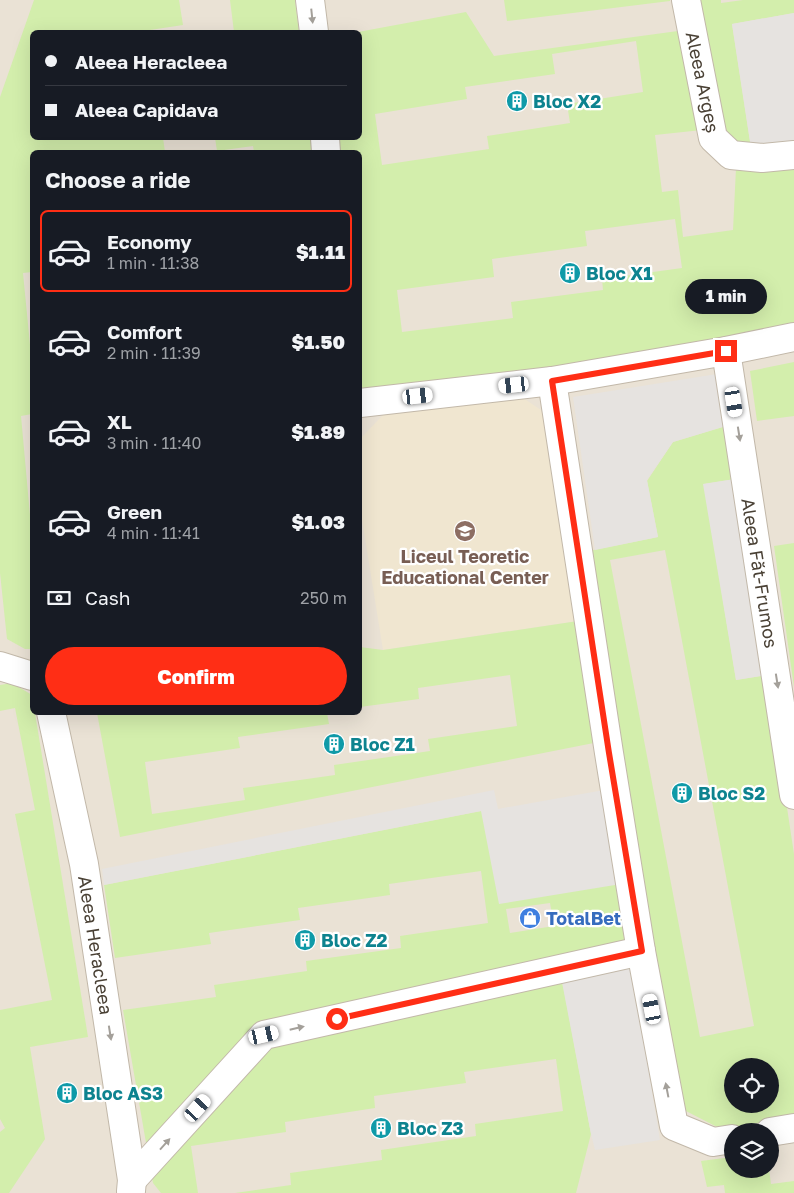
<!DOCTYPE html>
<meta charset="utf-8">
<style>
:root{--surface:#171b24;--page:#242831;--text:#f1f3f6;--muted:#9ea1a6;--line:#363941;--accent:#ff2e15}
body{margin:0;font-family:"Golos Text",sans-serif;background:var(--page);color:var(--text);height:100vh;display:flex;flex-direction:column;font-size:19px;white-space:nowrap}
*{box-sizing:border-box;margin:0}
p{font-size:16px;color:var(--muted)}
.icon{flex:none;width:28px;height:28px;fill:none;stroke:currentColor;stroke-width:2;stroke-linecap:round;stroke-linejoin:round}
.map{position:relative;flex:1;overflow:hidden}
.details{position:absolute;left:30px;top:150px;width:332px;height:565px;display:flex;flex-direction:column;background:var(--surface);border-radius:8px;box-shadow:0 5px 20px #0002}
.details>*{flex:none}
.guide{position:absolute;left:30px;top:30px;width:332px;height:110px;border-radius:8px;box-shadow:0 5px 20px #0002;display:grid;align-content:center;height:110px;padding:0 15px;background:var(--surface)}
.tools{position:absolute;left:724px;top:1058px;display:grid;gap:10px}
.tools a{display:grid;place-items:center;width:55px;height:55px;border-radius:50%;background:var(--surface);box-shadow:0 5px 20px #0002;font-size:25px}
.end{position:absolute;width:22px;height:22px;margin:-11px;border:6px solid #ff2e15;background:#fff;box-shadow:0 0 0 2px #fff}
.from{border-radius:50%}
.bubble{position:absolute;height:35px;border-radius:18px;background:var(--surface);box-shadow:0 5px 20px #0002;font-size:16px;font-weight:800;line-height:35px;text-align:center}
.car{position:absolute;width:15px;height:30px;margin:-15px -8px;border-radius:6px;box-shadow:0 0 4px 1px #0007;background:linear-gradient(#fff 24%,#345 0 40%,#fff 0 76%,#345 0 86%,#fff 0)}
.guide b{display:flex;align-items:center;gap:18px;height:48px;font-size:19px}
.guide b+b{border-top:1px solid var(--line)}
.guide i{width:12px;height:12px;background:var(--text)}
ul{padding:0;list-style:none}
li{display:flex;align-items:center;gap:15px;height:82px;margin:0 10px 8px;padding:0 5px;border:2px solid transparent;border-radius:8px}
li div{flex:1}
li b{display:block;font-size:19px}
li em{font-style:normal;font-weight:800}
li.on{border-color:var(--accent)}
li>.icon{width:45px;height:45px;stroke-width:1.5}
h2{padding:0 15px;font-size:22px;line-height:60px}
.pay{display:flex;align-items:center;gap:12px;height:55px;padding:0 15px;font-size:19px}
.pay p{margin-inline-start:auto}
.cta{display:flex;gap:10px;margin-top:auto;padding:10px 15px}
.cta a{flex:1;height:58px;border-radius:30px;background:var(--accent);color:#fff;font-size:20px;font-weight:800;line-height:58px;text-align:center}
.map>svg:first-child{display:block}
.residential{fill:#eae2d5;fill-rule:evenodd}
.education{fill:#f0e6d0}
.green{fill:#d3eeac;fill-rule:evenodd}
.parking{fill:#e6e3e0}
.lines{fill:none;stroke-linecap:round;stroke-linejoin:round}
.minor-casing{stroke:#c2b8a9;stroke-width:30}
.minor{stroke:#fff;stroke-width:28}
.oneway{fill:#a4a09a}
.route{stroke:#ff2e15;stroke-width:6}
.labels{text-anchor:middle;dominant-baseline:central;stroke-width:4.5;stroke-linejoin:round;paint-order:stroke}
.street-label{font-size:18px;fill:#4a4135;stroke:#fff}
.culture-label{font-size:18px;font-weight:bold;fill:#0d838f;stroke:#fff;text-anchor:start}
.education-label{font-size:18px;font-weight:bold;fill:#785e54;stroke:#fff}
.shop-label{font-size:18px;font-weight:bold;fill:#366cbe;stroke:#fff;text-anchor:start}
</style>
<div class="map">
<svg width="794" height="1193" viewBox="0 0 794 1193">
<rect width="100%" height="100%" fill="#f6f1e7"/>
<path class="residential" d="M 0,0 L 794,0 L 794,1193 L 0,1193 ZM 32,32 L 360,32 L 360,138 L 32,138 ZM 32,152 L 360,152 L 360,712 L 32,712 ZM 732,1066 L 770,1066 L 770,1104 L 732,1104 ZM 732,1131 L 770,1131 L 770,1169 L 732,1169 Z"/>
<path class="education" d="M 520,396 L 541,410 L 551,426 L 578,621 L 383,650 L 360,507 L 360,439 L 383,415 Z"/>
<g class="green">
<path d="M 34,0 L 179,0 L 183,25 L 150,30 L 150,32 L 32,32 L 32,138 L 163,138 L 165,152 L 32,152 L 32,272 L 23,273 L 31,355 L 32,355 L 32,414 L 21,416 L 32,537 L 32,649 L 25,649 L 7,639 L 0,573 L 0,97 Z"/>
<path d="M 230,0 L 295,0 L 299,32 L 234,32 Z"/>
<path d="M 504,0 L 670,0 L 670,1 L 507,21 Z"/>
<path d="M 699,0 L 721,0 L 721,3 L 743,0 L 794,0 L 794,13 L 732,24 L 751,148 L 738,150 L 723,124 Z"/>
<path d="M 466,12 L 494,56 L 678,31 L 702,130 L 655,135 L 662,192 L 678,190 L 683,237 L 733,230 L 736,168 L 794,163 L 794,326 L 553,370 L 360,391 L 360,152 L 254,152 L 253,146 L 217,151 L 215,138 L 360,138 L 360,32 L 358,32 ZM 636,41 L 643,92 L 567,104 L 570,123 L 487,136 L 489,149 L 382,165 L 375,114 L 467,99 L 465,87 L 555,74 L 552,54 ZM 675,219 L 682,268 L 602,279 L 603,290 L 511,302 L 513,318 L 402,332 L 397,290 L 494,277 L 492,259 L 587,246 L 585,231 Z"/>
<path d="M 794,362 L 794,416 L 757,421 L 750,371 Z"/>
<path d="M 726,426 L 735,479 L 704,484 L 736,680 L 767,675 L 794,854 L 794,1117 L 721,1129 L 684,1110 L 614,739 L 120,837 L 97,713 L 327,713 L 329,724 L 238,737 L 240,748 L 145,762 L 152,814 L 245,800 L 243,788 L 335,775 L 334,765 L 430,751 L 428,739 L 517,726 L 510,675 L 418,688 L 419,699 L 360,707 L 360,647 L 383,650 L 578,621 L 569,555 L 658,537 L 647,481 L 673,442 ZM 665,550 L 754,1026 L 700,1037 L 610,560 ZM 732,1066 L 770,1066 L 770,1104 L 732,1104 Z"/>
<path d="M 794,543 L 794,687 L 774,546 Z"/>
<path d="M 12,683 L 32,695 L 32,712 L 35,713 L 88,1037 L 30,1047 L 45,1139 L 9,1193 L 0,1193 L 0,1132 L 5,1128 L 0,1119 L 0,1010 L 52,1000 L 15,814 L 35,810 L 15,708 L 0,711 L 0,685 Z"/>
<path d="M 481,811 L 621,884 L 632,941 L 558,958 L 591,1134 L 576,1193 L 235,1193 L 291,1185 L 290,1173 L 382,1160 L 381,1150 L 476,1136 L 475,1124 L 563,1111 L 556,1059 L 464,1072 L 466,1083 L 374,1096 L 375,1108 L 285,1122 L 286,1132 L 191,1146 L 198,1193 L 161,1193 L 153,1183 L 123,1010 L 216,997 L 214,985 L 307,971 L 306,961 L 401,948 L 400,936 L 488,923 L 481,871 L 389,884 L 390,895 L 298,908 L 300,920 L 209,933 L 211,944 L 115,958 L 104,885 ZM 550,903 L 554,926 L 510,933 L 506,909 Z"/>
<path d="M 732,1157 L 732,1169 L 769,1169 L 771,1184 L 794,1181 L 794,1193 L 725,1193 L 724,1185 L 707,1187 L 701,1161 Z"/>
</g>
<g class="parking">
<path d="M 794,13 L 794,148 L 751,148 L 732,24 Z"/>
<path d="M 717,374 L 726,426 L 673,442 L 647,480 L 658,537 L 595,550 L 573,397 Z"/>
<path d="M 735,479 L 767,675 L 736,680 L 703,484 Z"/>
<path d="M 494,790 L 498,809 L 604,790 L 621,884 L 499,904 L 481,811 L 104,885 L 102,869 Z"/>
<path d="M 631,963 L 660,1140 L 595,1150 L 591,1134 L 561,977 Z"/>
</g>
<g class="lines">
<g class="minor-casing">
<g id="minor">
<path d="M 310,0 L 314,32"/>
<path d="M 686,0 L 713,138 L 731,155 L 762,158 L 794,155"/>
<path d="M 325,138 L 326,152"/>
<path d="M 726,351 L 794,795"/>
<path d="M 552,381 L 609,753 L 641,951 L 674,1126 L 713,1142 L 732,1139"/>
<path d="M 360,403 L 552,381 L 726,351 L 794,337"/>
<path d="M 0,666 L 32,676"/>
<path d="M 51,712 L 84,864 L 132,1180 L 131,1191"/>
<path d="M 770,1132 L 794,1128"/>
<path d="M 132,1180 L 264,1035 L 641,951"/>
</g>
</g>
<use href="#minor" class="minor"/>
</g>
<defs><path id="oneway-solid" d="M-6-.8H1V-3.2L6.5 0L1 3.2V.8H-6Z" transform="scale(1.25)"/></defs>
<g class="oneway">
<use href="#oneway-solid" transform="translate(312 16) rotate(84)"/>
<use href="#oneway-solid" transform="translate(739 434) rotate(81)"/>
<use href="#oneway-solid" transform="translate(777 681) rotate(81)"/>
<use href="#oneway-solid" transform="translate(297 1028) rotate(-13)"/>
<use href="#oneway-solid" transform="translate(110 1033) rotate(81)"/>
<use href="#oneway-solid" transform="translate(667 1090) rotate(-101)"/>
<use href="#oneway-solid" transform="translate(165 1144) rotate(-48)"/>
</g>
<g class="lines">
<path class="route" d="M 337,1019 L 642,951 L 609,753 L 552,381 L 726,351"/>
</g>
<defs>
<g id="building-disc" transform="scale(1.125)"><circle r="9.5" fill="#0f9aa8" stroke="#fff"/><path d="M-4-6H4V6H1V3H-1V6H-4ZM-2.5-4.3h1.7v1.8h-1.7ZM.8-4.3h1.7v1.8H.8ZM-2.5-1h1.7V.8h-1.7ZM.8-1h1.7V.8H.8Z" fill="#fff"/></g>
<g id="school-disc" transform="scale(1.125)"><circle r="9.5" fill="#8d6e63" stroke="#fff"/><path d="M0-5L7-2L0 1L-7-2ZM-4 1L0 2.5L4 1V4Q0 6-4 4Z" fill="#fff"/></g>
<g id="shop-disc" transform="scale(1.125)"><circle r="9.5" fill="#3f7fe0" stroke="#fff"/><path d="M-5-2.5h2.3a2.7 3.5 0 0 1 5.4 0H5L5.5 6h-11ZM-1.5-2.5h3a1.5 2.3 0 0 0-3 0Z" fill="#fff"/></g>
</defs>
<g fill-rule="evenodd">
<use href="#building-disc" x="517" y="101"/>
<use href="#building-disc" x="570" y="273"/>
<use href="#school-disc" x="465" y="531"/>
<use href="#building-disc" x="334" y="744"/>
<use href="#building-disc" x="682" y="793"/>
<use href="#shop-disc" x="530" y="918"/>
<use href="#building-disc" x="305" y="940"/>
<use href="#building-disc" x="67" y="1093"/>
<use href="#building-disc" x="381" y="1128"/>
</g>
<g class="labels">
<g class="street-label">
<text transform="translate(703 82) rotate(78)">Aleea Argeș</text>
<text transform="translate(760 573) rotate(81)">Aleea Făt-Frumos</text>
<text transform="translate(96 945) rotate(81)">Aleea Heracleea</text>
</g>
<g class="culture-label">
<text x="533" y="101">Bloc X2</text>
<text x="586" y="273">Bloc X1</text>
<text x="350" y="744">Bloc Z1</text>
<text x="698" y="793">Bloc S2</text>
<text x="321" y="940">Bloc Z2</text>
<text x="83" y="1093">Bloc AS3</text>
<text x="397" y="1128">Bloc Z3</text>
</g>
<g class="education-label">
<text x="465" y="556">Liceul Teoretic<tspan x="465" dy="21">Educational Center</tspan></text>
</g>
<g class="shop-label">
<text x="546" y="918">TotalBet</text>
</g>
</g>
</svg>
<div class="tools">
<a><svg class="icon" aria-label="locate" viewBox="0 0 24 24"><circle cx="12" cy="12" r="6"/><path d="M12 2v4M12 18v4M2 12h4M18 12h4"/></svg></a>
<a><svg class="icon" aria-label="layers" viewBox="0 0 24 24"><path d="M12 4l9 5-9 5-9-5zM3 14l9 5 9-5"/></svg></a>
</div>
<i class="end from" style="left:337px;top:1019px"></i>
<i class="end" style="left:726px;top:351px"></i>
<div class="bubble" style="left:685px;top:279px;width:82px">1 min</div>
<i class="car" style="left:514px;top:385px;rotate:264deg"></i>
<i class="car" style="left:418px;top:396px;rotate:84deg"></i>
<i class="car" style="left:734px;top:402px;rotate:171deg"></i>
<i class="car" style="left:652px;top:1009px;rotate:349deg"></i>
<i class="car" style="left:264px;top:1035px;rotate:77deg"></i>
<i class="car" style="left:198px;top:1108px;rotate:42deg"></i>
<div class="guide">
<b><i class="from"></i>Aleea Heracleea</b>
<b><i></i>Aleea Capidava</b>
</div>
<section class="details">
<h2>Choose a ride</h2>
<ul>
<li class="on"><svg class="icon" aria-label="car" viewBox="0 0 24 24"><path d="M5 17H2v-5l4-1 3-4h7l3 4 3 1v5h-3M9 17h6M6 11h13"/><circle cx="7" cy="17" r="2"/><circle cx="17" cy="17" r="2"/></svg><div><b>Economy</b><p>1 min · 11:38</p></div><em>$1.11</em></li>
<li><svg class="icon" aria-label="car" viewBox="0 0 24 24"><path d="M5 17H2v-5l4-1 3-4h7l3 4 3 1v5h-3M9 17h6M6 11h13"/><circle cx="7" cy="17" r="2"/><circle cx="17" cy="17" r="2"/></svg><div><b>Comfort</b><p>2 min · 11:39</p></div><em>$1.50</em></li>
<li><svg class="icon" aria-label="car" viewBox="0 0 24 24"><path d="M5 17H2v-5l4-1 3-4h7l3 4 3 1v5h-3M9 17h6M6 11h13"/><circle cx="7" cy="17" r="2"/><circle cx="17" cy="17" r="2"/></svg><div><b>XL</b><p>3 min · 11:40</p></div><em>$1.89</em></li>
<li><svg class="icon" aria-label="car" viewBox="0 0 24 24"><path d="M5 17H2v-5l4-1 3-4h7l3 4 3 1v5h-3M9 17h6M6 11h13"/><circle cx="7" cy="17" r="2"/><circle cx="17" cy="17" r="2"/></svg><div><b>Green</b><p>4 min · 11:41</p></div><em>$1.03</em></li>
</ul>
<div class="pay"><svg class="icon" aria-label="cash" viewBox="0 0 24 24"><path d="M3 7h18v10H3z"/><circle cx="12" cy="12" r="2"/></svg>Cash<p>250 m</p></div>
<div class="cta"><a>Confirm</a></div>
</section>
</div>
